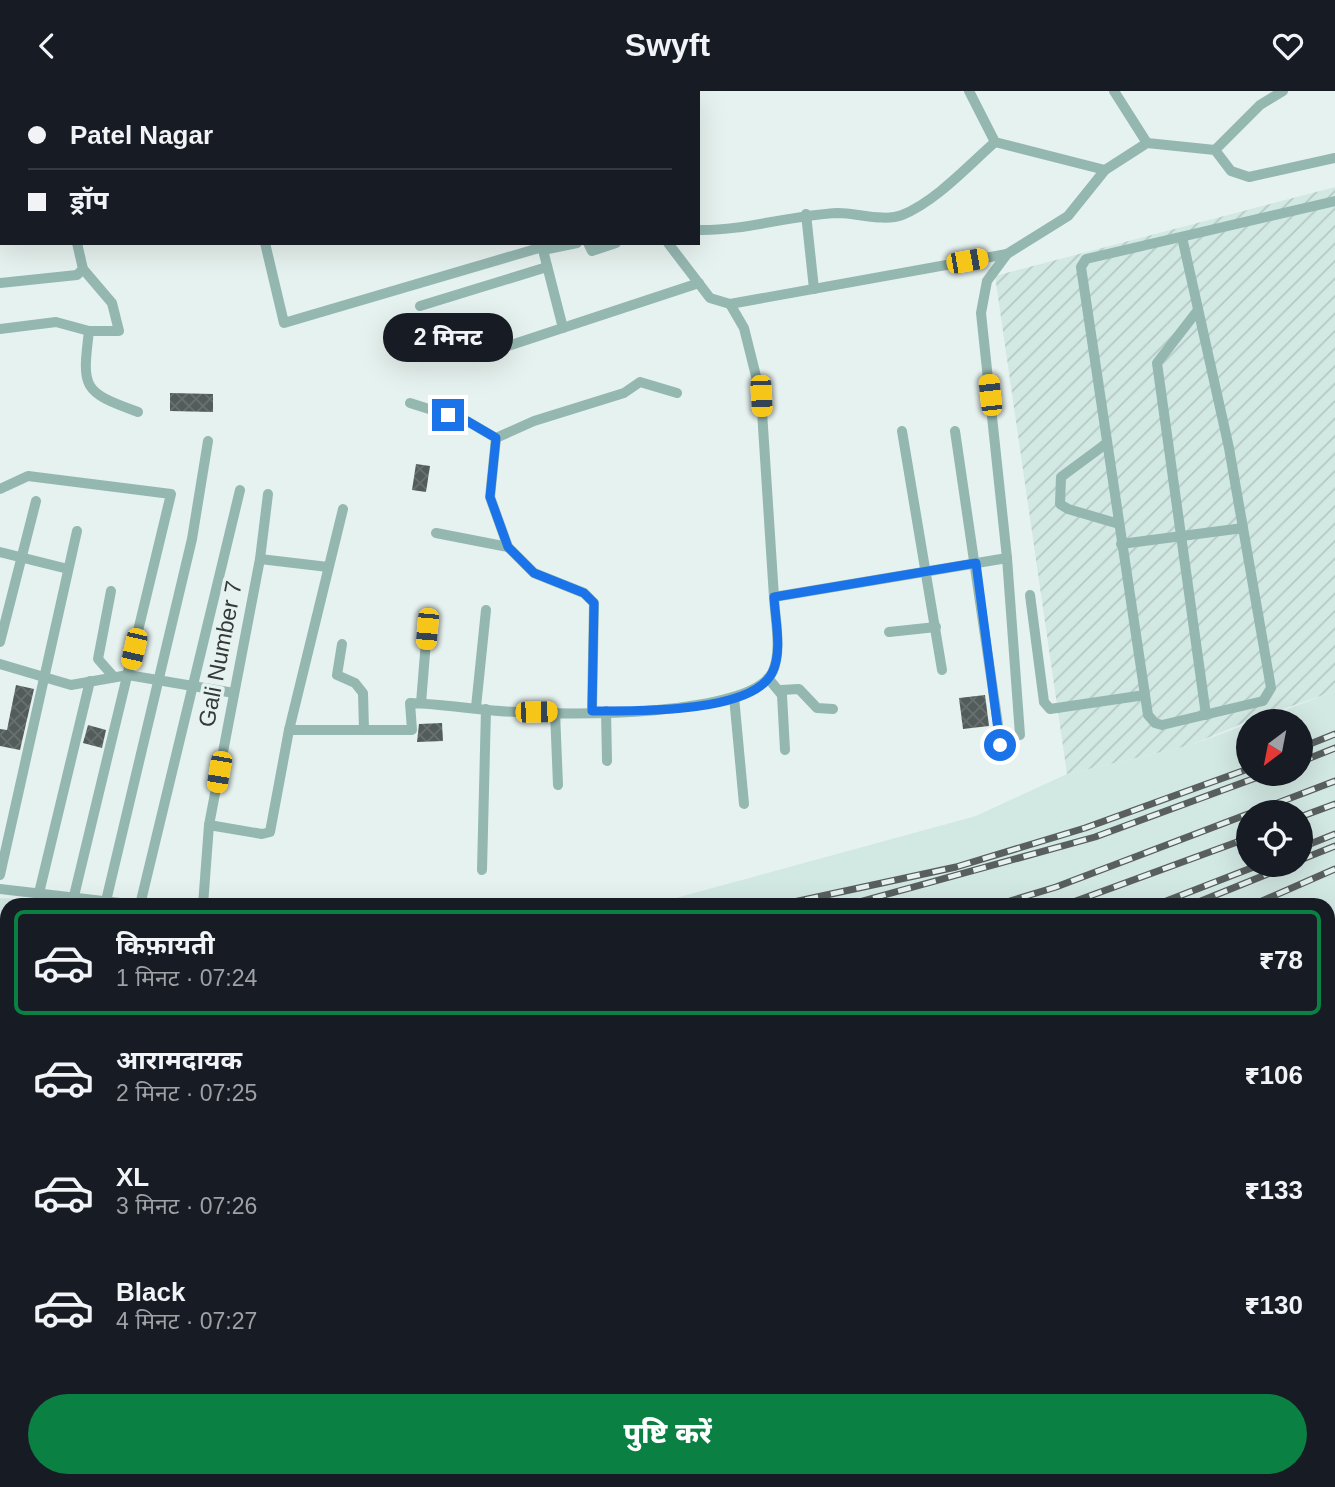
<!DOCTYPE html>
<html lang="hi">
<meta charset="utf-8">
<style>
:root{--surface:#171b24;--page:#20242c;--text:#f1f3f6;--muted:#9ea1a6;--line:#363941;--accent:#0b8043}
body{margin:0;font-family:Helvetica,"Noto Sans Devanagari",sans-serif;background:var(--page);color:var(--text);height:100vh;display:flex;flex-direction:column;font-size:26px;white-space:nowrap}
*{box-sizing:border-box;margin:0}
p{font-size:23px;color:var(--muted)}
.icon{flex:none;width:38px;height:38px;fill:none;stroke:currentColor;stroke-width:2;stroke-linecap:round;stroke-linejoin:round}
.map{position:relative;flex:1;overflow:hidden}
.details{position:absolute;left:0px;top:807px;width:1335px;height:590px;display:flex;flex-direction:column;background:var(--surface);border-radius:21px 21px 0 0;box-shadow:0 7px 28px #0002}
.details>*{flex:none}
.top-card{position:absolute;left:0px;top:0px;width:700px;height:154px;box-shadow:0 7px 28px #0002;display:grid;align-content:center;height:154px;padding:0 28px;background:var(--surface)}
.needle{width:46px;rotate:212deg}
.tools{position:absolute;left:1236px;top:618px;display:grid;gap:14px}
.tools a{display:grid;place-items:center;width:77px;height:77px;border-radius:50%;background:var(--surface);box-shadow:0 7px 28px #0002;font-size:35px}
.end{position:absolute;width:32px;height:32px;margin:-16px;border:9px solid #1a73e8;background:#fff;box-shadow:0 0 0 4px #fff}
.from{border-radius:50%}
.bubble{position:absolute;height:49px;border-radius:24px;background:var(--surface);box-shadow:0 7px 28px #0002;font-size:23px;font-weight:800;line-height:49px;text-align:center}
.car{position:absolute;width:21px;height:42px;margin:-21px -10px;border-radius:9px;box-shadow:0 0 5px 2px #0007;background:linear-gradient(#f5c518 24%,#345 0 40%,#f5c518 0 76%,#345 0 86%,#f5c518 0)}
.top-card b{display:flex;align-items:center;gap:24px;height:66px;font-size:26px}
.top-card b+b{border-top:2px solid var(--line)}
.top-card i{width:18px;height:18px;background:var(--text)}
ul{padding:12px 0 0;list-style:none}
li{display:flex;align-items:center;gap:21px;height:105px;margin:0 14px 10px;padding:0 14px;border:4px solid transparent;border-radius:10px}
li div{flex:1}
li b{display:block;font-size:26px}
li em{font-style:normal;font-weight:800}
li.on{border-color:var(--accent)}
li>.icon{width:63px;height:63px;stroke-width:1.5}
.button{display:flex;gap:14px;margin-top:auto;padding:14px 28px}
.button a{flex:1;height:80px;border-radius:42px;background:var(--accent);color:#fff;font-size:28px;font-weight:800;line-height:80px;text-align:center}
header{display:flex;justify-content:space-between;align-items:center;height:91px;padding:0 28px;background:var(--surface);font-size:32px;font-weight:800}
.map>svg:first-child{display:block}
.built{fill:#d2e8e3;fill-rule:evenodd}
.industrial{fill:url(#industrial-furrows)}
.building{fill:url(#building-cross-hatch)}
.lines{fill:none;stroke-linecap:round;stroke-linejoin:round}
.service{stroke:#94b7b0;stroke-width:5}
.minor{stroke:#94b7b0;stroke-width:10}
.tertiary{stroke:#94b7b0;stroke-width:14}
.rail-casing{stroke:#595f5e;stroke-width:7}
.rail{stroke:#e6f2ef;stroke-width:4.5;stroke-dasharray:13;stroke-linecap:butt}
.route{stroke:#1a73e8;stroke-width:9}
.labels{text-anchor:middle;dominant-baseline:central;stroke-width:7;stroke-linejoin:round;paint-order:stroke}
.street-label{font-size:23px;fill:#353a39;stroke:#e6f2ef}
</style>
<header><svg class="icon" aria-label="back" viewBox="0 0 24 24"><path d="M15 5l-7 7 7 7"/></svg>Swyft<svg class="icon" aria-label="heart" viewBox="0 0 24 24"><path d="M12 20l-8-8c-3-5 5-10 8-4 3-6 11-1 8 4z"/></svg></header>
<div class="map">
<svg width="1335" height="1396" viewBox="0 0 1335 1396">
<defs>
<pattern id="industrial-furrows" width="10" height="10" patternUnits="userSpaceOnUse" patternTransform="scale(1.75)"><rect width="10" height="10" fill="#d2e8e3"/><path d="M-1 1l2-2M0 10L10 0M9 11l2-2" fill="none" stroke="#b5c8c4"/></pattern>
<pattern id="building-cross-hatch" width="8" height="8" patternUnits="userSpaceOnUse" patternTransform="scale(1.75)"><rect width="8" height="8" fill="#525c5a"/><path d="M0 0l8 8M0 8l8-8" fill="none" stroke="#68716f"/></pattern>
</defs>
<rect width="100%" height="100%" fill="#e6f2ef"/>
<g class="built">
<path d="M 1335,600 L 1335,836 L 1328,839 L 1328,814 L 650,814 L 976,725 L 1067,683 L 1191,654 L 1248,633 L 1248,682 L 1300,682 L 1300,630 L 1255,630 ZM 1248,721 L 1300,721 L 1300,774 L 1248,774 Z"/>
<path d="M 0,807 L 122,814 L 7,814 L 7,1064 L 0,1064 Z"/>
</g>
<path class="industrial" d="M 1335,96 L 1335,600 L 1248,630 L 1191,654 L 1067,683 L 995,185 Z"/>
<g class="building">
<path d="M 170,302 L 213,303 L 213,321 L 170,320 Z"/>
<path d="M 416,373 L 430,375 L 426,401 L 412,399 Z"/>
<path d="M 16,594 L 34,598 L 20,659 L 0,655 L 0,638 L 7,639 Z"/>
<path d="M 985,604 L 989,635 L 963,638 L 959,607 Z"/>
<path d="M 442,632 L 443,650 L 417,651 L 419,633 Z"/>
<path d="M 88,634 L 106,639 L 102,657 L 83,652 Z"/>
</g>
<g class="lines">
<path class="service" d="M 1328,840 L 1335,838"/>
<g class="minor">
<path d="M 149,0 L 149,2"/>
<path d="M 361,0 L 361,2"/>
<path d="M 969,0 L 995,51 L 1105,79"/>
<path d="M 1114,0 L 1147,52"/>
<path d="M 612,2 L 617,0"/>
<path d="M 1215,59 L 1260,14 L 1283,0"/>
<path d="M 0,122 L 2,122"/>
<path d="M 806,123 L 814,198"/>
<path d="M 698,139 C 745,140 791,124 838,122 C 857,122 884,131 902,124 C 935,111 969,74 995,51"/>
<path d="M 1182,146 L 1229,357 L 1271,597 L 1263,610 L 1162,634 L 1155,632 L 1148,624 L 1081,176 L 1086,168 L 1335,110"/>
<path d="M 265,152 L 284,232 L 539,157 L 543,159 L 563,237"/>
<path d="M 588,152 L 592,160 L 616,152"/>
<path d="M 668,152 L 710,207 L 730,213"/>
<path d="M 543,159 L 577,152"/>
<path d="M 0,192 L 77,184 L 83,178 L 77,152"/>
<path d="M 420,215 L 547,176"/>
<path d="M 1198,219 L 1157,272 L 1206,624"/>
<path d="M 0,238 L 56,231 L 89,240 L 119,240 L 112,212 L 83,178"/>
<path d="M 89,240 C 82,297 82,301 138,321"/>
<path d="M 499,258 L 699,192"/>
<path d="M 410,312 L 467,330 L 496,347 L 490,406 L 508,456 L 534,482 L 584,502 L 594,512 L 592,620"/>
<path d="M 902,340 L 942,579"/>
<path d="M 955,340 L 1001,654"/>
<path d="M 496,347 L 534,330 L 624,302 L 640,291 L 677,302"/>
<path d="M 1107,352 L 1061,386 L 1060,413 L 1068,418 L 1119,433"/>
<path d="M 0,398 L 28,385 L 171,403 L 74,805"/>
<path d="M 436,442 L 508,456"/>
<path d="M 1121,453 L 1243,437"/>
<path d="M 0,461 L 68,478"/>
<path d="M 1007,467 L 1020,644"/>
<path d="M 260,468 L 328,476"/>
<path d="M 111,500 L 98,568 L 113,585"/>
<path d="M 1030,504 L 1044,611 L 1050,618 L 1145,604"/>
<path d="M 774,506 L 761,305 L 744,237 L 730,213 L 1007,163"/>
<path d="M 889,541 L 936,536"/>
<path d="M 0,551 L 36,410"/>
<path d="M 342,553 L 337,584 L 355,592 L 363,602 L 364,639"/>
<path d="M 0,573 L 71,594 L 128,584 L 234,602"/>
<path d="M 768,587 L 782,604 L 785,659"/>
<path d="M 781,599 L 799,598 L 817,617 L 833,618"/>
<path d="M 734,606 L 744,713"/>
<path d="M 421,612 L 427,538"/>
<path d="M 476,616 L 486,519"/>
<path d="M 606,620 L 607,670"/>
<path d="M 555,621 L 558,694"/>
<path d="M 289,639 L 343,418"/>
<path d="M 209,734 L 262,743 L 270,741 L 289,639 L 412,639 L 410,612 C 446,613 481,620 517,621 C 564,624 752,627 773,580 C 782,559 775,528 774,506 L 1007,467 L 981,222 L 987,190 L 1007,163 L 1068,125 L 1105,79 L 1147,52 L 1215,59 L 1231,80 L 1249,86 L 1335,67"/>
<path d="M 482,779 L 486,618"/>
<path d="M 0,784 L 77,440"/>
<path d="M 0,798 L 137,814"/>
<path d="M 39,802 L 90,590"/>
<path d="M 106,810 L 192,448 L 208,350"/>
<path d="M 140,814 L 240,399"/>
<path d="M 203,814 L 209,734 L 260,468 L 268,403"/>
<path d="M 325,1396 L 326,1390"/>
</g>
<g class="tertiary">
<path d="M 0,1238 L 7,1239"/>
<path d="M 0,1253 L 7,1254"/>
<path d="M 1328,1262 L 1335,1262"/>
<path d="M 1328,1275 L 1335,1275"/>
</g>
<g class="rail-casing">
<g id="rail">
<path d="M 1300,657 L 1335,643"/>
<path d="M 1300,671 L 1335,657"/>
<path d="M 1254,721 L 1335,690"/>
<path d="M 1300,726 L 1335,713"/>
<path d="M 1300,757 L 1335,743"/>
<path d="M 1300,769 L 1335,755"/>
<path d="M 780,814 L 956,776 L 1085,737 L 1248,678"/>
<path d="M 848,814 L 1095,746 L 1269,682"/>
<path d="M 997,814 L 1056,796 L 1248,723"/>
<path d="M 1065,814 L 1248,747"/>
<path d="M 1156,814 L 1259,774"/>
<path d="M 1191,814 L 1290,774"/>
<path d="M 1253,814 L 1335,778"/>
<path d="M 0,834 L 7,835"/>
<path d="M 0,847 L 7,848"/>
<path d="M 0,867 L 7,867"/>
<path d="M 0,887 L 7,887"/>
<path d="M 0,899 L 7,900"/>
<path d="M 1328,910 L 1335,908"/>
<path d="M 0,915 L 7,917"/>
<path d="M 0,1099 L 7,1099"/>
</g>
</g>
<use href="#rail" class="rail"/>
</g>
<g class="lines">
<path class="route" d="M 448,324 L 467,330 L 496,347 L 490,406 L 508,456 L 534,482 L 584,502 L 594,512 L 592,620 C 633,620 751,623 772,582 C 783,561 775,528 774,506 L 976,472 L 1000,654"/>
</g>
<g class="labels">
<g class="street-label">
<text transform="translate(220 563) rotate(-79)">Gali Number 7</text>
</g>
</g>
</svg>
<div class="tools">
<a><svg class="needle" viewBox="-14 -14 28 28"><path d="M0-13l5 13h-10z" fill="#e53935"/><path d="M0 13l5-13h-10z" fill="#9ea1a6"/></svg></a>
<a><svg class="icon" aria-label="locate" viewBox="0 0 24 24"><circle cx="12" cy="12" r="6"/><path d="M12 2v4M12 18v4M2 12h4M18 12h4"/></svg></a>
</div>
<i class="end from" style="left:1000px;top:654px"></i>
<i class="end" style="left:448px;top:324px"></i>
<div class="bubble" style="left:383px;top:222px;width:130px">2 मिनट</div>
<i class="car" style="left:967px;top:170px;rotate:80deg"></i>
<i class="car" style="left:990px;top:304px;rotate:354deg"></i>
<i class="car" style="left:761px;top:305px;rotate:177deg"></i>
<i class="car" style="left:427px;top:538px;rotate:185deg"></i>
<i class="car" style="left:134px;top:558px;rotate:193deg"></i>
<i class="car" style="left:536px;top:621px;rotate:89deg"></i>
<i class="car" style="left:219px;top:681px;rotate:190deg"></i>
<div class="top-card">
<b><i class="from"></i>Patel Nagar</b>
<b><i></i>ड्रॉप</b>
</div>
<section class="details">
<ul>
<li class="on"><svg class="icon" aria-label="car" viewBox="0 0 24 24"><path d="M5 17H2v-5l4-1 3-4h7l3 4 3 1v5h-3M9 17h6M6 11h13"/><circle cx="7" cy="17" r="2"/><circle cx="17" cy="17" r="2"/></svg><div><b>किफ़ायती</b><p>1 मिनट · 07:24</p></div><em>₹78</em></li>
<li><svg class="icon" aria-label="car" viewBox="0 0 24 24"><path d="M5 17H2v-5l4-1 3-4h7l3 4 3 1v5h-3M9 17h6M6 11h13"/><circle cx="7" cy="17" r="2"/><circle cx="17" cy="17" r="2"/></svg><div><b>आरामदायक</b><p>2 मिनट · 07:25</p></div><em>₹106</em></li>
<li><svg class="icon" aria-label="car" viewBox="0 0 24 24"><path d="M5 17H2v-5l4-1 3-4h7l3 4 3 1v5h-3M9 17h6M6 11h13"/><circle cx="7" cy="17" r="2"/><circle cx="17" cy="17" r="2"/></svg><div><b>XL</b><p>3 मिनट · 07:26</p></div><em>₹133</em></li>
<li><svg class="icon" aria-label="car" viewBox="0 0 24 24"><path d="M5 17H2v-5l4-1 3-4h7l3 4 3 1v5h-3M9 17h6M6 11h13"/><circle cx="7" cy="17" r="2"/><circle cx="17" cy="17" r="2"/></svg><div><b>Black</b><p>4 मिनट · 07:27</p></div><em>₹130</em></li>
</ul>
<div class="button"><a>पुष्टि करें</a></div>
</section>
</div>
